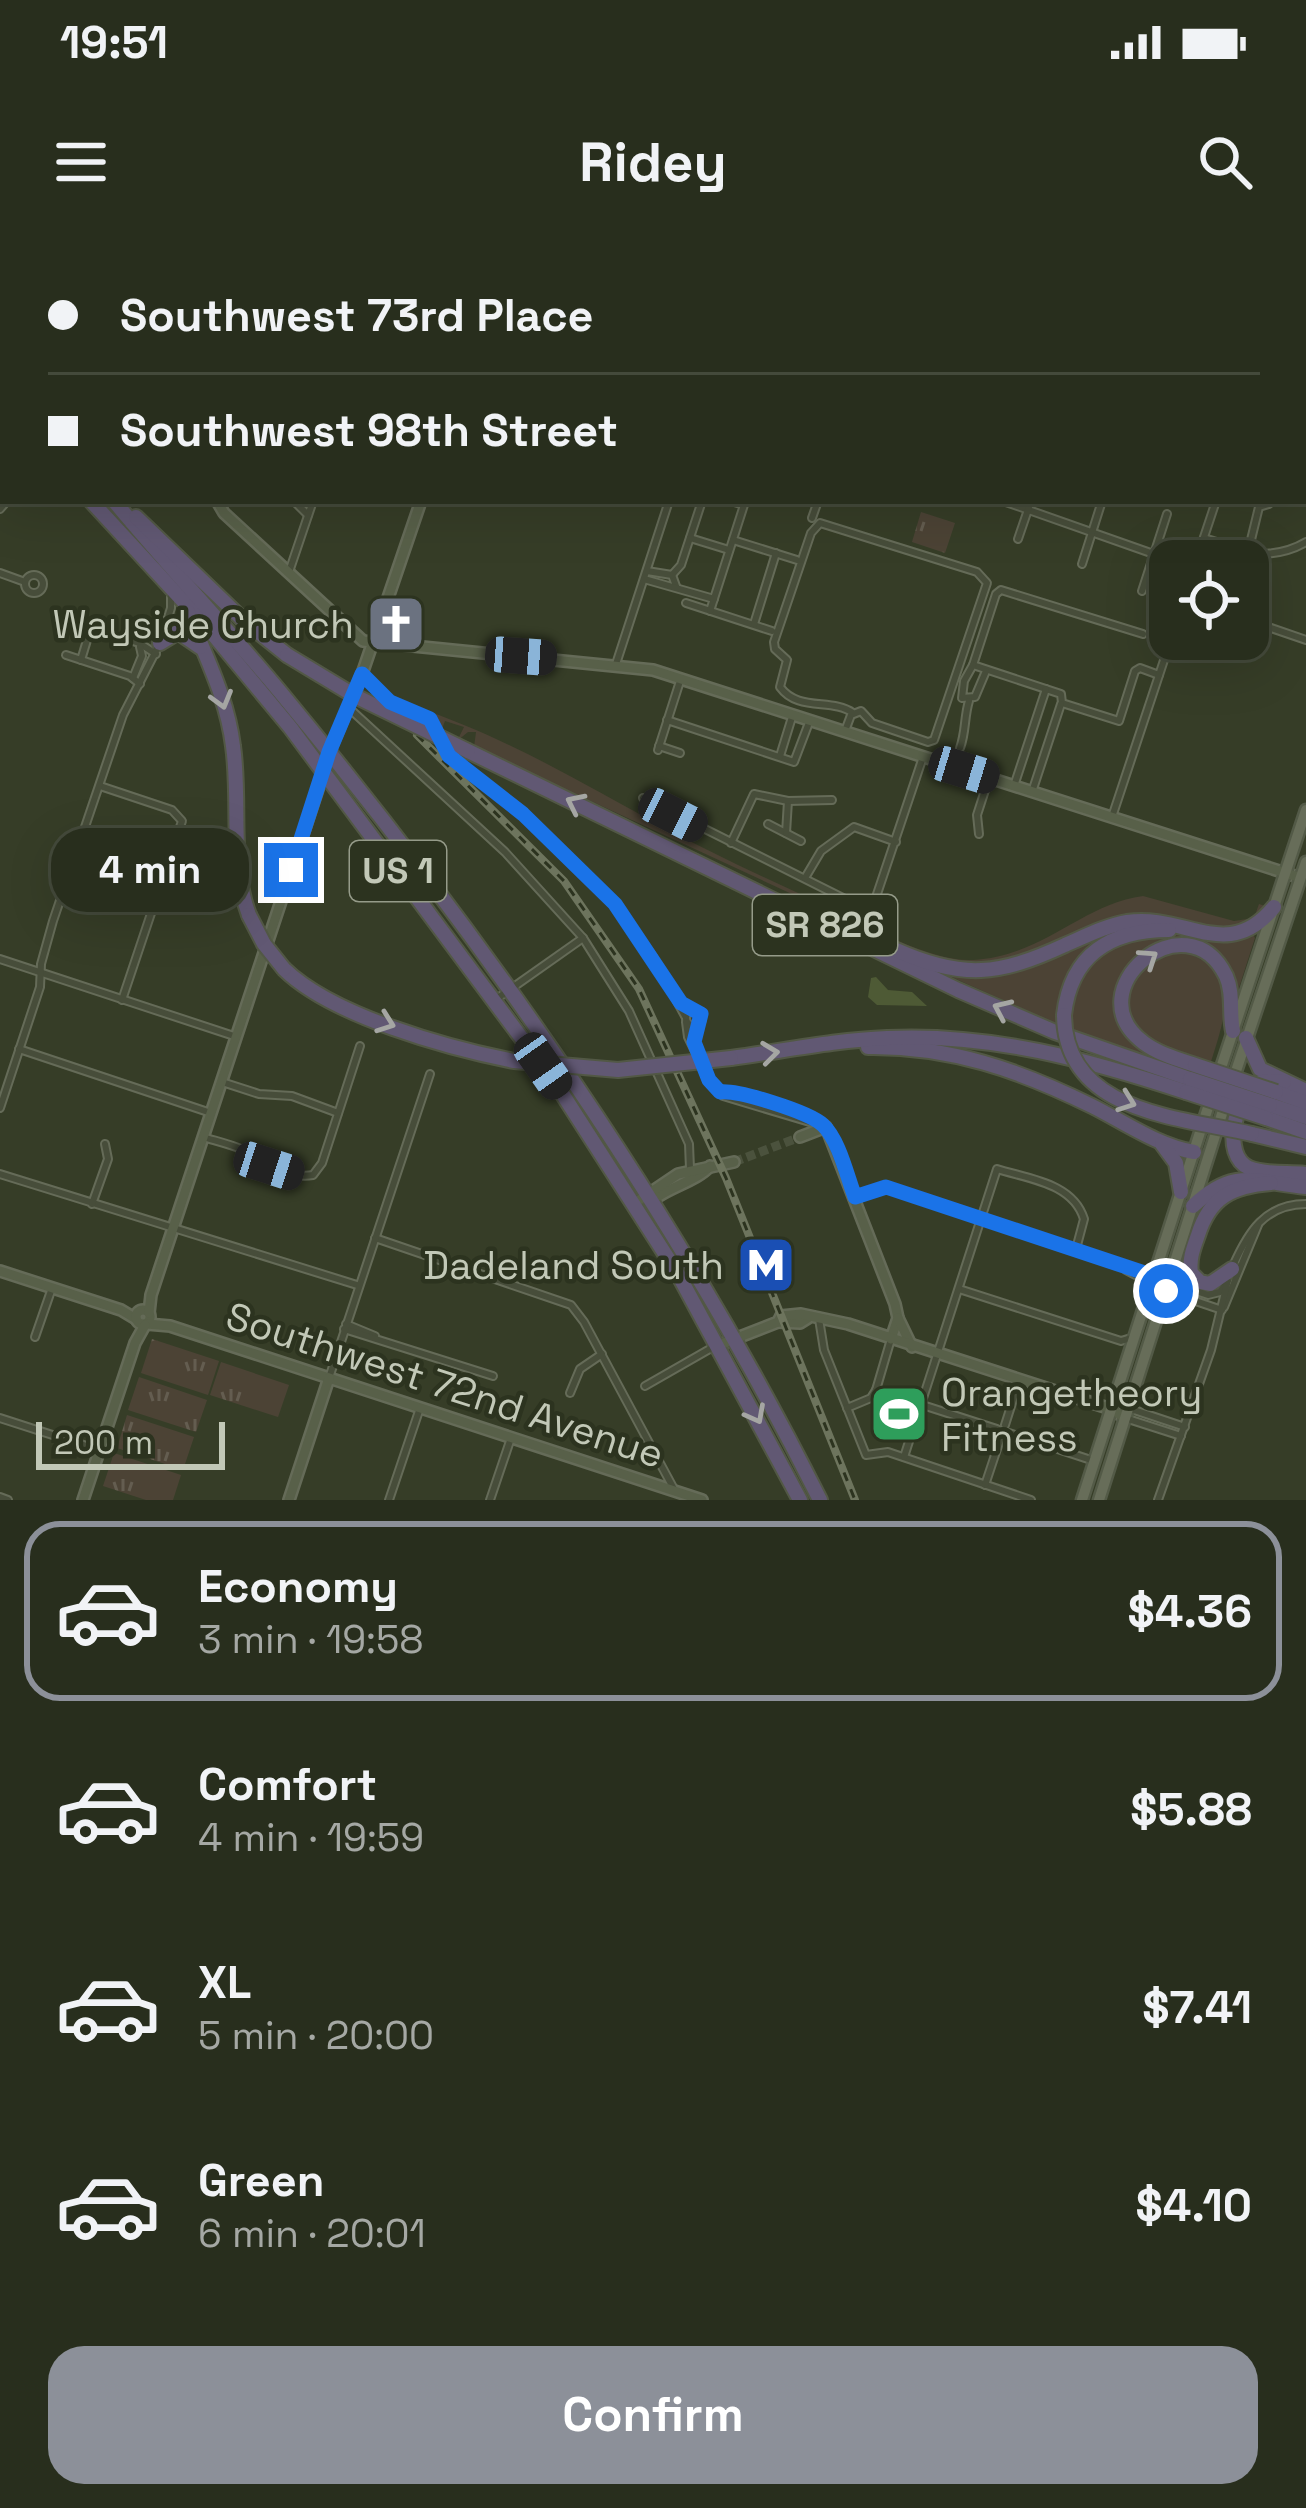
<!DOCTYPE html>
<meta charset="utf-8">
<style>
:root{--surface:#282e1d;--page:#343a2a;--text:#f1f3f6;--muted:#a5a8a4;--line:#444a3b;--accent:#8c9099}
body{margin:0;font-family:"Space Grotesk",sans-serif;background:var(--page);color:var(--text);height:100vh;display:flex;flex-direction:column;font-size:45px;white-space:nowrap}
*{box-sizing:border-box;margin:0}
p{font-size:39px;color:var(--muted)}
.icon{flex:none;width:66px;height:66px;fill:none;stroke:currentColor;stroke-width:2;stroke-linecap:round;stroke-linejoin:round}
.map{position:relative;height:1260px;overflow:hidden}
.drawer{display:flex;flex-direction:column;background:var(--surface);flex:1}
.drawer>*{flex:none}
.hud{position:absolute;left:0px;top:0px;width:1308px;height:264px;box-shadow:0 12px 48px #0002,0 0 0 3px var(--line);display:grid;align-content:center;height:264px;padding:0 48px;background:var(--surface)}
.tools{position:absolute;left:1149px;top:300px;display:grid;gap:24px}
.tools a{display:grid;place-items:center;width:120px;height:120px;border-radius:24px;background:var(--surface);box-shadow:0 12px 48px #0002,0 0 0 3px var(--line);font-size:60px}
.scale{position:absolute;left:36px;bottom:30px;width:189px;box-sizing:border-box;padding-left:12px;border:6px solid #c2c8b7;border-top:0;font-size:33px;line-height:42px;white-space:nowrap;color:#c2c8b7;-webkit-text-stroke:9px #2c331f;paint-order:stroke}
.end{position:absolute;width:54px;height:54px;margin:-27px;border:15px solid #1a73e8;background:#fff;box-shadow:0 0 0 6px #fff}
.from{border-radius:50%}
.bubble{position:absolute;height:84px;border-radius:36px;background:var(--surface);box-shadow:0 12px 48px #0002,0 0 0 3px var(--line);font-size:39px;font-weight:600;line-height:84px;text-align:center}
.car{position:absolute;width:36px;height:72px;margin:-36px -18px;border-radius:15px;box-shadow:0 0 9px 3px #0007;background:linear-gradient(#222 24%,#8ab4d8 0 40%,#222 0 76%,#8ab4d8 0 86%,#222 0)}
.hud b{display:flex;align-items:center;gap:42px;height:114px;font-size:45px}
.hud b+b{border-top:3px solid var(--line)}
.hud i{width:30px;height:30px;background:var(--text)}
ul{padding:21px 0 0;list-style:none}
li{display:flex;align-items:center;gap:36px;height:180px;margin:0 24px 18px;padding:0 24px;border:6px solid transparent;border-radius:36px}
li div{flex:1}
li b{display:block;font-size:45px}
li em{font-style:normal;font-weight:600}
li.selected{border-color:var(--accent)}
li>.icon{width:108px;height:108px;stroke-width:1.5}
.action{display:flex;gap:24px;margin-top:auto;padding:24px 48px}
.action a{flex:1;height:138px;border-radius:36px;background:var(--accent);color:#fff;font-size:48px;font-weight:600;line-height:138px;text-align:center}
.status{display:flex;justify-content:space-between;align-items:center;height:84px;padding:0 60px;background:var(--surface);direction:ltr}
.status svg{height:33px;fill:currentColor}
header{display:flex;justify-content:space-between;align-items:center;height:156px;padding:0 48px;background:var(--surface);font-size:54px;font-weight:600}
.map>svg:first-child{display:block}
.grass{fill:#4c4335}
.park{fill:url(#park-tufts)}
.water{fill:#4e5a35}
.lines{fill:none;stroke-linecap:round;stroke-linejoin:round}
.secondary-tunnel{stroke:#4b523d;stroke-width:9;stroke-dasharray:9 4.5;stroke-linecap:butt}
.street-casing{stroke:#656b58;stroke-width:10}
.secondary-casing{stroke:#656b58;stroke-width:14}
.primary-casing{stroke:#535a47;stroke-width:15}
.highway-casing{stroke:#525845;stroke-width:18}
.street{stroke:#474d3a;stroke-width:6}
.secondary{stroke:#586049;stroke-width:9}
.primary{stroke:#676d59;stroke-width:10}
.highway{stroke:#615873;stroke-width:14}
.rail-casing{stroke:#6d745d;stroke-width:8}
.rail{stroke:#2c331f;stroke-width:3;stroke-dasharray:9;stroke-linecap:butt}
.highway-bridge-casing{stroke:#525845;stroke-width:18;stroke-linecap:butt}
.highway-bridge{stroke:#615873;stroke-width:14}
.oneway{stroke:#a5a6a3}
.route{stroke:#1a73e8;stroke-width:15}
.labels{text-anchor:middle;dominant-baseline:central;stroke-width:9;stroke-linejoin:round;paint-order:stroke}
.shield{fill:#2c331f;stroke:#959b89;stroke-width:3}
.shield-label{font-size:36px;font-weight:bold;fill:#c2c8b7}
.poi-label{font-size:39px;fill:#c2c8b7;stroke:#2c331f;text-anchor:end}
.street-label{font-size:39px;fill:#c2c8b7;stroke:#2c331f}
</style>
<div class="status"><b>19:51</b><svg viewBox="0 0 49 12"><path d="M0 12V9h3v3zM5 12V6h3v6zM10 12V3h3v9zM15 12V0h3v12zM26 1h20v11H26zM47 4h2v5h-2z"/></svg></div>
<header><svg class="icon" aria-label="menu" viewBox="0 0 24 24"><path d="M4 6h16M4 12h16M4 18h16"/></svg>Ridey<svg class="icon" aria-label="search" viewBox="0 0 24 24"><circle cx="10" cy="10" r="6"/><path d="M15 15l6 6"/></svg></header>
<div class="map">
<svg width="1306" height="1260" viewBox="0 0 1306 1260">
<defs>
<pattern id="park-tufts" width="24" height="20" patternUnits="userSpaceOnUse" patternTransform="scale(3)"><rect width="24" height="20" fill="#4c4335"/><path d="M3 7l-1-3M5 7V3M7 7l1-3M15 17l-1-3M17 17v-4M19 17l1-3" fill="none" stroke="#645d50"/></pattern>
</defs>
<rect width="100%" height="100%" fill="#363d27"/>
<g class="grass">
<path d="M 416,467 C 508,498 578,541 663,587 C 717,616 772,641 828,667 C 866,685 930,722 973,720 C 1044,716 1082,664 1143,656 L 1234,681 L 1254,678 L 1259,664 L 1265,666 L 1257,678 L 1228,692 L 1157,676 L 992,726 L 939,722 L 474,507 L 476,492 L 468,492 L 457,501 L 464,487 L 445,481 L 442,489 L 432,476 Z"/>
<path d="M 1120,690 L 1095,705 L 1059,785 L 938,731 C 1020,749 1048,704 1120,690 Z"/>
<path d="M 1164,694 L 1233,700 L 1253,694 L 1255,698 L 1236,757 L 1214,716 L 1157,705 L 1118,766 L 1148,811 L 1146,817 L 1070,790 C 1067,726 1107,701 1164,694 Z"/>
<path d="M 1176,710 C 1245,727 1226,773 1210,825 C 1193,819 1172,815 1156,805 C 1129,789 1116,749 1142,725 C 1149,718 1167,714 1176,710 Z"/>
</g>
<g class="park">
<path d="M 921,272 L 955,283 L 945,313 L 912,302 Z"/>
<path d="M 152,1099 L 219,1121 L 208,1155 L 141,1133 Z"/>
<path d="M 221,1122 L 289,1145 L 278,1177 L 210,1155 Z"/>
<path d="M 139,1137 L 207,1160 L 196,1192 L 128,1170 Z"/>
<path d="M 127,1175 L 194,1197 L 183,1230 L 117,1208 Z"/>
<path d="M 114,1213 L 181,1235 L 173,1260 L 146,1260 L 103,1246 Z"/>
</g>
<path class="water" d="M 876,737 L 888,750 L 912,752 L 927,766 L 877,765 L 868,757 L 871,738 Z"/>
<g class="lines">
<path class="secondary-tunnel" d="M 734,922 L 800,897"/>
<g class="street-casing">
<g id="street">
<path d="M 17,0 L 27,0"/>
<path d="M 0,1 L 1,0"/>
<path d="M 76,3 L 77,0"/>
<path d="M 129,3 L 130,0"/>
<path d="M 210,3 L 211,0"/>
<path d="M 398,3 L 399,0"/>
<path d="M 621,3 L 622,0"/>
<path d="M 903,3 L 904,0"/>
<path d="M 1305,107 L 1306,104"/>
<path d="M 1305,155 L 1306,155"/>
<path d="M 0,240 L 3,232"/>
<path d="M 0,255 L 3,256"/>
<path d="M 294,261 L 308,275"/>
<path d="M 1003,261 L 1165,318 L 1186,321"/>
<path d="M 0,269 L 7,261"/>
<path d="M 812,278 L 818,261"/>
<path d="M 690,298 L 729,310"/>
<path d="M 1204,298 L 1245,311"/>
<path d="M 1018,299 L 1031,261"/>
<path d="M 733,300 L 797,320"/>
<path d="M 1201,305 C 1233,316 1276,320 1306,302"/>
<path d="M 1196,321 L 1216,261"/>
<path d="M 1241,321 L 1248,312 L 1259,267 L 1269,264"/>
<path d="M 1082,324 L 1102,261"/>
<path d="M 647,331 L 672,335 L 676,346"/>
<path d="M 289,332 L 313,261"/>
<path d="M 0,333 L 25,342"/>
<path d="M 672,335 L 681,325 L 702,261"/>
<circle cx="34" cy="344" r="9"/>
<path d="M 644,339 L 714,359"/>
<path d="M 1142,351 L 1167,274"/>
<path d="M 686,363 L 772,391"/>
<path d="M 710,371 L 744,265 L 731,261"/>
<path d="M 1248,380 L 1306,400"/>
<path d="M 77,383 L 139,403 L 156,414"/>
<path d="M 754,384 L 776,313"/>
<path d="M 1143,394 L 1001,350 L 996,354 L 973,425 L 1061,454 L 1062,463 L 1119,481 L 1135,431 L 1140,428 L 1159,435"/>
<path d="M 66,415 L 130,436 L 140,444"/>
<path d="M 81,420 L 91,387"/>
<path d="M 616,424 L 669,261"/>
<path d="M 973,425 L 964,441 L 962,458 L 975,457 L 986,431"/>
<path d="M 362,434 L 390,462 L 430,479 L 449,516 L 523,574 L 615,663 L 653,717 L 685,776"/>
<path d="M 133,438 L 142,416 L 140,407"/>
<path d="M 350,469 L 505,612 L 583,698 L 629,771 L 689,904 L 690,929"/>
<path d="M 667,480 L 794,522 L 810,480"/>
<path d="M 845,491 L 851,475 L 861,471 L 872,483 L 928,502 L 934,500 L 987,343 L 977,332 L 820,283 L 811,293 L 774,402 L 775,409 L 787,420 L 780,447 C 798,472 832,458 853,473"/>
<path d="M 659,506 L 680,513"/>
<path d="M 960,508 C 966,492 964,477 969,461"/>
<path d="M 658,510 L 681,438"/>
<path d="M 780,516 L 793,474"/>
<path d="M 100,546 L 172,570 L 182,581 L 122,760"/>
<path d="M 1014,546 L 1046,449"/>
<path d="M 1032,552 L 1061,464"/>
<path d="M 643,558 L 871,672 L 923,517"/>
<path d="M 1112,577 L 1171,399"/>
<path d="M 768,584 L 801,601"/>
<path d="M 786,593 L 788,561"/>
<path d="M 979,594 L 977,575 L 989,538"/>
<path d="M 731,603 L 754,554 L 788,561 L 832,560"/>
<path d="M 805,638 L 821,611 L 854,587 L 896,602"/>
<path d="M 0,719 L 237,797"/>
<path d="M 495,760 L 583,698"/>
<circle cx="694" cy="778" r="8"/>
<path d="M 686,782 L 688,797 L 709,840 L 723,856 L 823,886"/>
<path d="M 19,809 L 211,873"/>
<path d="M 222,842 L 259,854 L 292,856 L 338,873"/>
<path d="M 720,852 L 746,855 L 823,885"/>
<path d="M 0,868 L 40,747 L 41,724 L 53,681 L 123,475 L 160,403 L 171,368 L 171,350"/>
<path d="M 203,897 C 216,901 229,904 241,909 C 265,919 285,940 313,935 L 322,923 L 360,806"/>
<path d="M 0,934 L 357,1045"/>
<path d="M 855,957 L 886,947 L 1208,1055 L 1220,1052 L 1228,1041"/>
<path d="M 92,964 L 108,919 L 105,904"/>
<path d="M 375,998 L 571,1065 L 584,1082 L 675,1251"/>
<path d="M 1233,1026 C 1248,992 1265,964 1306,964"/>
<path d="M 1126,1030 L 1166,1051 L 1222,1070"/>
<path d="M 959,1049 L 1121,1101 L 1131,1098"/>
<path d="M 1224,1067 L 1258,985"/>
<path d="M 819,1079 L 824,1110 L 866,1215 L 888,1212 L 1031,1260"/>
<path d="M 346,1084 L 375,1096"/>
<path d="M 344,1089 L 493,1136"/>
<path d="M 35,1097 L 52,1048"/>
<path d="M 329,1138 L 430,834"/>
<path d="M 645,1146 L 715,1106"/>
<path d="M 876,1150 L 891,1099"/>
<path d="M 570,1153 L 580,1129 L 602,1114"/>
<path d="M 847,1168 L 871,1158 L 876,1150 L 997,1189"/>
<path d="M 1131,1169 L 1185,1187"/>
<path d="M 0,1178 L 99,1210"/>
<path d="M 1125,1178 L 1181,1196"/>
<path d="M 1005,1185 L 1019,1141"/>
<path d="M 1009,1193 L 1094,1221"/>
<path d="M 904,1217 L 997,929 C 1029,939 1073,943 1084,979 L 1076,1009"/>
<path d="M 985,1245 L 1001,1197"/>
<path d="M 0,1257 L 8,1260"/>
<path d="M 389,1260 L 420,1168"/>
<path d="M 490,1260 L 511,1198"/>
<path d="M 1158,1260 L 1211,1110 L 1227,1044"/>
</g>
</g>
<g class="secondary-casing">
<g id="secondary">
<path d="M 596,0 L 605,3"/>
<path d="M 293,3 L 294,0"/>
<path d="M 505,3 L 506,0"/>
<path d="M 704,3 L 705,0"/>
<path d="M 1305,232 L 1306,232"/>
<path d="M 217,261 L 224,273 L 363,401 L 653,430 L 1301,638"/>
<path d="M 328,515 L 362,434 L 421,261"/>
<path d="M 800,897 L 826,887 L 895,1064 L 898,1078 L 891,1099"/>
<path d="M 648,955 L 659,956 C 674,946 699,939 710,926"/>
<path d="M 635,963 L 678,934 L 734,922"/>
<path d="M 0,1031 L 121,1070 L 136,1079"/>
<circle cx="143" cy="1077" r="7"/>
<path d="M 149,1073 L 151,1055 L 324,531"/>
<path d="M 898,1078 L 912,1107"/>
<path d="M 778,1082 L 800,1083 L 808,1078"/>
<path d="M 147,1084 L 170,1086 L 702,1260"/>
<path d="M 719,1105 L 778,1082 L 781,1076 L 801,1074 L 848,1084 L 1111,1169 L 1125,1178"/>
<path d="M 83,1260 L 135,1103 L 145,1085"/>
<path d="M 289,1260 L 329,1138"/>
</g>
</g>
<g class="primary-casing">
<g id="primary">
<path d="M 1217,840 L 1306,570"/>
<path d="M 1233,840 L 1306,622"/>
<path d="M 1082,1260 L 1211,858"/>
<path d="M 1099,1260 L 1227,858"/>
</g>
</g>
<g class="highway-casing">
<g id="highway">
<path d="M 0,142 L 3,145"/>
<path d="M 0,169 L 3,172"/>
<path d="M 91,261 L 208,388 L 290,487 L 558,847 L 678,1034 L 800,1260"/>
<path d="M 114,261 C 168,326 227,388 281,453 C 487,702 675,970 820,1260"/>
<path d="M 136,277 L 242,379 L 287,415"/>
<path d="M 188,372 C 205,416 227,457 233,506 C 241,561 229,622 249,675"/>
<path d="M 160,403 L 178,392 L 200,407"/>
<path d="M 468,511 L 958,750 L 1055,792 L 1190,839"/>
<path d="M 896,710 C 963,740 1000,735 1065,705 C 1086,696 1105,686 1127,682 C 1185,673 1228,724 1274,667"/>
<path d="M 284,729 C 332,776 448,808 514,821"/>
<path d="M 1064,775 C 1071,713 1112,690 1169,690"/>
<path d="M 1246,798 L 1260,829 L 1306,851"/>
<path d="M 868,807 C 950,806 1019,830 1092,866 C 1124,882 1158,906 1194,912"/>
<path d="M 731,818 C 783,811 835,800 887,798 C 991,793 1089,820 1186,852"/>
<path d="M 1195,825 C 1177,819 1159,814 1144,803 C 1073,750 1187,656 1226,736 C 1234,754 1229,773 1233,791"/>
<path d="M 1284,842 C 1275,841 1265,839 1256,845 C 1235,858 1221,915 1249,928 C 1265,935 1289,932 1306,934"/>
<path d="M 1276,852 L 1306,863"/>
<path d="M 1270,865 L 1306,877"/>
<path d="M 1266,878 L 1306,892"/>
<path d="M 1252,894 L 1306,907"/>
<path d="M 1162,904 L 1176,923 L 1181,952"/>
<path d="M 1193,966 C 1234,927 1255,942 1306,947"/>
<path d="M 1232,1029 L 1210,1044 L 1200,1042 L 1191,1033 C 1189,1019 1193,1009 1198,995 C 1210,957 1232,946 1271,943"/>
</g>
</g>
<use href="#street" class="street"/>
<use href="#secondary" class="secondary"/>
<use href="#primary" class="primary"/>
<use href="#highway" class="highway"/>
<g class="rail-casing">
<path id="rail" d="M 417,495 L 564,641 L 639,749 L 726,938 L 855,1260"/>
</g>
<use href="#rail" class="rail"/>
<g class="highway-bridge-casing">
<g id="highway-bridge">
<path d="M 287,415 L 355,456 L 468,511"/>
<path d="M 249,675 L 264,704 L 284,729"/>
<path d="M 1064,775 C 1065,873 1179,877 1252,894"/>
<path d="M 514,821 L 618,830 L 731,818"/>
<path d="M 1195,825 L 1276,852"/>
<path d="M 1190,839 L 1270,865"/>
<path d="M 1186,852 L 1266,878"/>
</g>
</g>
<use href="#highway-bridge" class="highway-bridge"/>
</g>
<defs><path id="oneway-chevron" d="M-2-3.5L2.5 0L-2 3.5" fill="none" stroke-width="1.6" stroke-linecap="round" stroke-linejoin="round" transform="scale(3)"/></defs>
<g class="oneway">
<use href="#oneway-chevron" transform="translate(222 460) rotate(74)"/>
<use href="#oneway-chevron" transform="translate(575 563) rotate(-154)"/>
<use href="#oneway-chevron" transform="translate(1149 718) rotate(-34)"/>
<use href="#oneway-chevron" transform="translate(1002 769) rotate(-156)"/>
<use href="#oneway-chevron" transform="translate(386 783) rotate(20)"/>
<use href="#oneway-chevron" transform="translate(770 813) rotate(-7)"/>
<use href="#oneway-chevron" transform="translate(1127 862) rotate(20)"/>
<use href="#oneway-chevron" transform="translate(756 1175) rotate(62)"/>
</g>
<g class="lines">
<path class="route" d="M 291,630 L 329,512 L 362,434 L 390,462 L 430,479 L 449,516 L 523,574 L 615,664 L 681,763 L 701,774 L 694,802 L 709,840 L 720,852 C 739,850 809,872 823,885 C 839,900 847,936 855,957 L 886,947 L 1148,1034 L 1168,1042 L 1166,1051"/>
</g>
<defs>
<g id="church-square" transform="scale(3)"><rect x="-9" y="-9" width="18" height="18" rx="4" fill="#6b7280" stroke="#2c331f"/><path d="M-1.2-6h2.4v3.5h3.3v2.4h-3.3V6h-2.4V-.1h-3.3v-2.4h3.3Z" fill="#fff"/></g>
<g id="metro-square" transform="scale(3)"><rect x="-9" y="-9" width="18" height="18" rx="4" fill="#1a4fb4" stroke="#2c331f"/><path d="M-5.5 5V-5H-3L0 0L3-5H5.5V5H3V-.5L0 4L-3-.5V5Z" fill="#fff"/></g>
<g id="stadium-square" transform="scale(3)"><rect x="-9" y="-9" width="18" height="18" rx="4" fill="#2e9e5b" stroke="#2c331f"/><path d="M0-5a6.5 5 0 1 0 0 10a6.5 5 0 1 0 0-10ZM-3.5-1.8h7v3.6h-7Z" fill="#fff"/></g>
</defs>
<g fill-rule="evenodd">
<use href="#church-square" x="396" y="384"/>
<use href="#metro-square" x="766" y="1025"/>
<use href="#stadium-square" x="899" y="1174"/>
</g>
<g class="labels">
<g class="shield">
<rect x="350" y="601" width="96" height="60" rx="9"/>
<rect x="753" y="655" width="144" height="60" rx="9"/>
</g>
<g class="shield-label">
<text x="398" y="631">US 1</text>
<text x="825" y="685">SR 826</text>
</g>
<g class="poi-label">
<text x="354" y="384">Wayside Church</text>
<text x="724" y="1025">Dadeland South</text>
<text x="941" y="1152" text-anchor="start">Orangetheory<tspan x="941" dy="45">Fitness</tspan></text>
</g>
<g class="street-label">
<text transform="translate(445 1145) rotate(18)">Southwest 72nd Avenue</text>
</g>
</g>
</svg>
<div class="tools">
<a><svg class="icon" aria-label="locate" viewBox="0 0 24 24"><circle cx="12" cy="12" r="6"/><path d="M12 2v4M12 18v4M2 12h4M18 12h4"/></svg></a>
</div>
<div class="scale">200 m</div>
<i class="end from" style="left:1166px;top:1051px"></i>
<i class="end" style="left:291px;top:630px"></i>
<div class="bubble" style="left:51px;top:588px;width:198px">4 min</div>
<i class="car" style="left:521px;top:416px;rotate:94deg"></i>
<i class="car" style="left:964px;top:530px;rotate:107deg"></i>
<i class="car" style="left:673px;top:575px;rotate:117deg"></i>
<i class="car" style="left:543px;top:826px;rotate:145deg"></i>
<i class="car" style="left:269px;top:926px;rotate:108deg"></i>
<div class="hud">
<b><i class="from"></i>Southwest 73rd Place</b>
<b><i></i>Southwest 98th Street</b>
</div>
</div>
<section class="drawer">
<ul>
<li class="selected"><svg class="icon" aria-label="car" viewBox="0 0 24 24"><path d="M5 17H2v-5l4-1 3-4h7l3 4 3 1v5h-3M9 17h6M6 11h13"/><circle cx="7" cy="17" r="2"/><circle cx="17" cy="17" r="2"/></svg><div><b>Economy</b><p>3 min · 19:58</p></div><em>$4.36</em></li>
<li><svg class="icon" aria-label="car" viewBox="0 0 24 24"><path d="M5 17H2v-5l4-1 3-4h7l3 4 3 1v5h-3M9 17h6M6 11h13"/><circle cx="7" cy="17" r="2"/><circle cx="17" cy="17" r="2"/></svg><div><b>Comfort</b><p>4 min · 19:59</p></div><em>$5.88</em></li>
<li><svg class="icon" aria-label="car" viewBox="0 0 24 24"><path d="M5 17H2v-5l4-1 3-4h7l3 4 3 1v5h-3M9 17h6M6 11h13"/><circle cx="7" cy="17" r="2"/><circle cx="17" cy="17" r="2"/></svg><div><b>XL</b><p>5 min · 20:00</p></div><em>$7.41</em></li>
<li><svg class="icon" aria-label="car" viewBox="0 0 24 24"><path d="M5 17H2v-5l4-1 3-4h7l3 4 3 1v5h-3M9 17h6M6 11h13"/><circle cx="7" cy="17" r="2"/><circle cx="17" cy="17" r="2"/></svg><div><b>Green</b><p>6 min · 20:01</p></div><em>$4.10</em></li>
</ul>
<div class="action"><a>Confirm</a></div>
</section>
